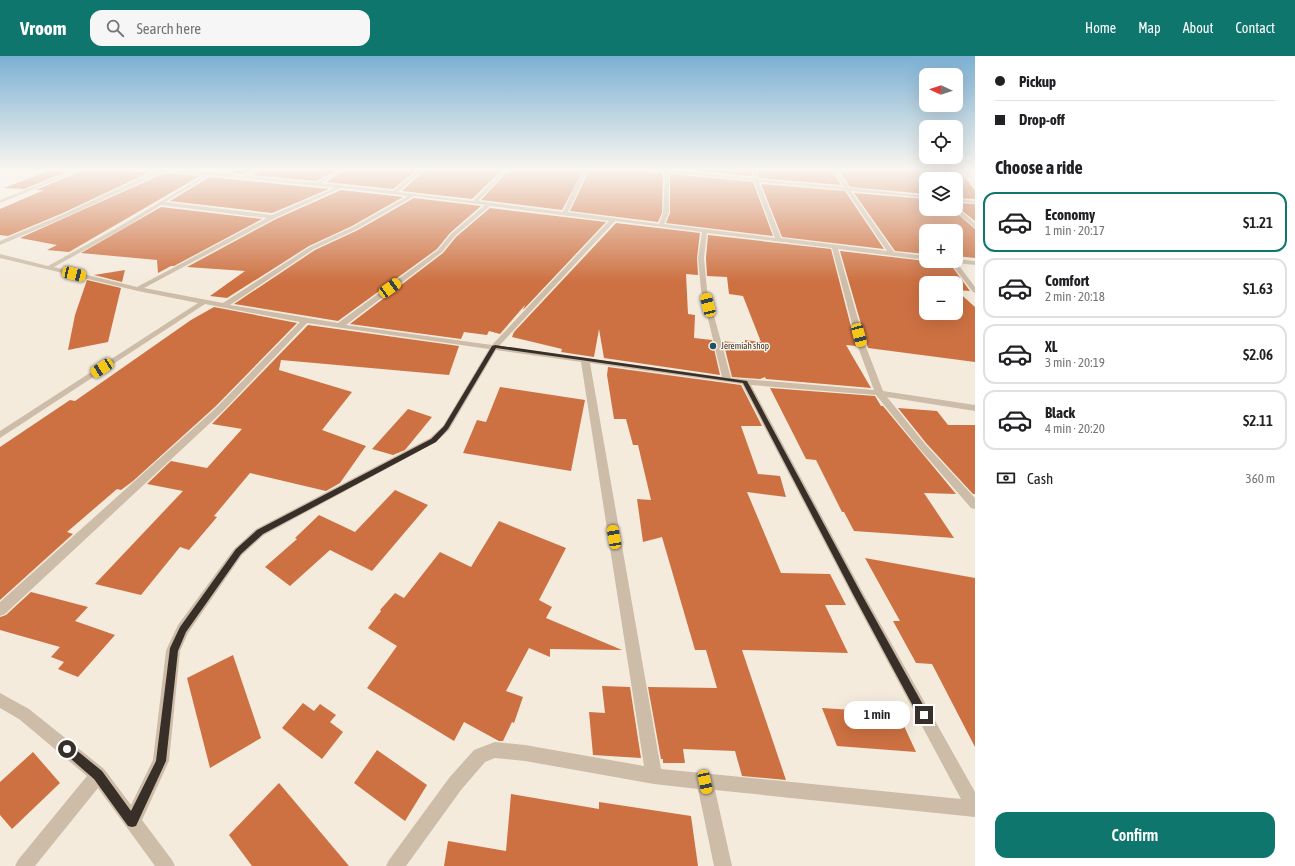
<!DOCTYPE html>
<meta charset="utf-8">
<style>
:root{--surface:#fff;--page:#f6f6f6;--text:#202124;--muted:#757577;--line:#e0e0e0;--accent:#0f766e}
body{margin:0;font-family:"Asap Condensed",sans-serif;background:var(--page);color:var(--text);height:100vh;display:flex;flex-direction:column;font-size:15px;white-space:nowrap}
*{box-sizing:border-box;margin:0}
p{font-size:13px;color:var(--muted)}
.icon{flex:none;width:22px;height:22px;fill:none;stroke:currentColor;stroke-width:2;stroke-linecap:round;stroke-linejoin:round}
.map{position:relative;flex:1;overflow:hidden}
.side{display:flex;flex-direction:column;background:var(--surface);width:320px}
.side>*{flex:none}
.top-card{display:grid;align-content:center;height:88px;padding:0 20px;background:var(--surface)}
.needle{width:26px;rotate:273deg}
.tools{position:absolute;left:919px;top:12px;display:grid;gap:8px}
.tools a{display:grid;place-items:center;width:44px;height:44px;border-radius:8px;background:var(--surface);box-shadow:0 4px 16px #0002;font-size:20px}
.end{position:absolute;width:18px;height:18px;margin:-9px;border:5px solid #392f29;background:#fff;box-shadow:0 0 0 2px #fff}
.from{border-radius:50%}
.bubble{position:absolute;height:28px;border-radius:12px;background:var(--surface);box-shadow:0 4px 16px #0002;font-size:13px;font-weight:600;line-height:28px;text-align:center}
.car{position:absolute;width:12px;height:24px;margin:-12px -6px;border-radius:5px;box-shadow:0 0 3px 1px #0007;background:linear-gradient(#f5c518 24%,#345 0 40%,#f5c518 0 76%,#345 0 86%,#f5c518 0)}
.top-card b{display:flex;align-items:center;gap:14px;height:38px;font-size:15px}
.top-card b+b{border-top:1px solid var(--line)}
.top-card i{width:10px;height:10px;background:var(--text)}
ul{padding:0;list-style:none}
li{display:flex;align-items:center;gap:12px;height:60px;margin:0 8px 6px;padding:0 12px;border:2px solid var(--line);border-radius:12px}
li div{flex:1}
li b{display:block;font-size:15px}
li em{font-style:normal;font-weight:600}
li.active{border-color:var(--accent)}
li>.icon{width:36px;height:36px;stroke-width:1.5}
h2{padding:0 20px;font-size:18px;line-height:48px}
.pay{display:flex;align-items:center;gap:10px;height:44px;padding:0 20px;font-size:15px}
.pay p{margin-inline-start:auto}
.action{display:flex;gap:8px;margin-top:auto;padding:8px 20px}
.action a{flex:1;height:46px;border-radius:12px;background:var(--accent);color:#fff;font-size:16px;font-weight:600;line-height:46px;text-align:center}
header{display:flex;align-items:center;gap:24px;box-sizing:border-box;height:56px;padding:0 20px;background:var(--accent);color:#fff}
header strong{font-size:19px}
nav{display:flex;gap:22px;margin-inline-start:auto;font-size:14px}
.search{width:280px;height:36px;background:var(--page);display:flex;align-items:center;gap:10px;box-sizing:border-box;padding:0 14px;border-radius:12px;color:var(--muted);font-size:15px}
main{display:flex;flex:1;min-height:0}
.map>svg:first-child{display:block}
.building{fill:#cd7142}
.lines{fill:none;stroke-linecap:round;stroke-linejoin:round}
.minor{fill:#cdbca8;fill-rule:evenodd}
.route{fill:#392f29}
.poi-dot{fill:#1b535e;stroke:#fbf5ea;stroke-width:1.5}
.labels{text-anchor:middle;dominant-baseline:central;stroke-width:3;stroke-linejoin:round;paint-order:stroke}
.far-poi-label{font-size:9px;fill:#392f29;stroke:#fbf5ea;text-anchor:start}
</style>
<header>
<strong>Vroom</strong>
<div class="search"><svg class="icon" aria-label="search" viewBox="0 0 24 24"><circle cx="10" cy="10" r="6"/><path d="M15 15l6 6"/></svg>Search here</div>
<nav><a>Home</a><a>Map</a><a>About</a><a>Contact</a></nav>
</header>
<main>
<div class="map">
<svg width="975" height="810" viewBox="0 0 975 810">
<rect width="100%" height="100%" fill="#f4ebdd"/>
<g class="building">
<path d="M 239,113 L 253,113 L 242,118 L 231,117 Z"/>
<path d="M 262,113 L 339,113 L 316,125 L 252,119 Z"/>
<path d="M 346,113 L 418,113 L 393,133 L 326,126 Z"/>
<path d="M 426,113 L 425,113 L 503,113 L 472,143 L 402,135 Z"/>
<path d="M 510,113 L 584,113 L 562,154 L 481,144 Z"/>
<path d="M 590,113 L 644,113 L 647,115 L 662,117 L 663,119 L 662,157 L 658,166 L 570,155 Z"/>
<path d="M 675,113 L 752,113 L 752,120 Z"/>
<path d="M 758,113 L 831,113 L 841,129 L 759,122 Z"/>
<path d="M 838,113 L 918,113 L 926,123 L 926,138 L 850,131 Z"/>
<path d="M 925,113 L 957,113 L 975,134 L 975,143 L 956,142 L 956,123 L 933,123 Z"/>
<path d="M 51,114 L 71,114 L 24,133 L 4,132 Z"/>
<path d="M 84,114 L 150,116 L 63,157 L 8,180 L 0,179 L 0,153 L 44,134 L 36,134 Z"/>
<path d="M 165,117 L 200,120 L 69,196 L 47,194 L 57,189 L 20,182 Z"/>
<path d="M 670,118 L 753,126 L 773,180 L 666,167 L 670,157 Z"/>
<path d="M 210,121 L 329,133 L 272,157 L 170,145 Z"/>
<path d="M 761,128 L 845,135 L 884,193 L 782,181 Z"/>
<path d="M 341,134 L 403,141 L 352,170 L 309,190 L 227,242 L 210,240 L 245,215 L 187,211 L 276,163 Z"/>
<path d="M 854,137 L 926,143 L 926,153 L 952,153 L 975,173 L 975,202 L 956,200 L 956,175 L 926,175 L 926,198 L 895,195 Z"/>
<path d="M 414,142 L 481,150 L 450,177 L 437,193 L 338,265 L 234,248 L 315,194 L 358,174 Z"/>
<path d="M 956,147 L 975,148 L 975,165 L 956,150 Z"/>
<path d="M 161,151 L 262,163 L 174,210 L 171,210 L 158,217 L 157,204 L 81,197 Z"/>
<path d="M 490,152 L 606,166 L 523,254 L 525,249 L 500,278 L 489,275 L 487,279 L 464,276 L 461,283 L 350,268 L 443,197 L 456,181 Z"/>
<path d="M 616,167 L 700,177 L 697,202 L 698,219 L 686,218 L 688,258 L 695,259 L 694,282 L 712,284 L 720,319 L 604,302 L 599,273 L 594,301 L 561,296 L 562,293 L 512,281 L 514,276 Z"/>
<path d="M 708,179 L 831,193 L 856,290 L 846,289 L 871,332 L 766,323 L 765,321 L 760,323 L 732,321 L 723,285 L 745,288 L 745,284 L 761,286 L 743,240 L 729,238 L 727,221 L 707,220 L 706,202 Z"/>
<path d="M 840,195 L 926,205 L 948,205 L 970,235 L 956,234 L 956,227 L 926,227 L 926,257 L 956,257 L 956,234 L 975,251 L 975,306 L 868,292 Z"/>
<path d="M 125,214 L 122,226 L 94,219 Z"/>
<path d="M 87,224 L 121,232 L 108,286 L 68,294 L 75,259 Z"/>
<path d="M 214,251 L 297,267 L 216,350 L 133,425 L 121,434 L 117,433 L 67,476 L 73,478 L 0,544 L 0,391 L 70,344 L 75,345 L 191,264 Z"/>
<path d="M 308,269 L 459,290 L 449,319 L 281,304 L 279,314 L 352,336 L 322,374 L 366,390 L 340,427 L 326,435 L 250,417 L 214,460 L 217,461 L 189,494 L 180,491 L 141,539 L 95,528 L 183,435 L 147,428 L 171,405 L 207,412 L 242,373 L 212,368 Z"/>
<path d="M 608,311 L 741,329 L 762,370 L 741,370 L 758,418 L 780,420 L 786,441 L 747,436 L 781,517 L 830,518 L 846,549 L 825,549 L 848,597 L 742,594 L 786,724 L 742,720 L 735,695 L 683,693 L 685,707 L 663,707 L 663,703 L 661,703 L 648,631 L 717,632 L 706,594 L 695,594 L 662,481 L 643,486 L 637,443 L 651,444 L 638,389 L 633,389 L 626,363 L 614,363 L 607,319 Z"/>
<path d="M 500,331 L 585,344 L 571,415 L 463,397 L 477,364 L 486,366 Z"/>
<path d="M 770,332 L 875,340 L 881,350 L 883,350 L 956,438 L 924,437 L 954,482 L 854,475 L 844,456 L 842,456 L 816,404 L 806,403 Z"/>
<path d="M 898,352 L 937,355 L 948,369 L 975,369 L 975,438 L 973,438 L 926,387 Z"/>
<path d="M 408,353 L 432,361 L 405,394 L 393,399 L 372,393 Z"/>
<path d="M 395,434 L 428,449 L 372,515 L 330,494 L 290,530 L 265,511 L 297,483 L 295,482 L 319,459 L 355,476 Z"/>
<path d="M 499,465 L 566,492 L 539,544 L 552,551 L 546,562 L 622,594 L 550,593 L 550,601 L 529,592 L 506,635 L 523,641 L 514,667 L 512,666 L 503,685 L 499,685 L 464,666 L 454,685 L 367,632 L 397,590 L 368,572 L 381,555 L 380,554 L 395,537 L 404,542 L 440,496 L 471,511 Z"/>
<path d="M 865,502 L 975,522 L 975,691 L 932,608 L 916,607 L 893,565 L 900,565 Z"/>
<path d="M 31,536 L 88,551 L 75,565 L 115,579 L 78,621 L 58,613 L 64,606 L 51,601 L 60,591 L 0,574 L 0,561 L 6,559 Z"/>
<path d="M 233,599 L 261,682 L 210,712 L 187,622 Z"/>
<path d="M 602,630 L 630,631 L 641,702 L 593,699 L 589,656 L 605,657 Z"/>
<path d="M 303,647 L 314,655 L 320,648 L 336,659 L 330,666 L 343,676 L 322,703 L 282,672 Z"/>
<path d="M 822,652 L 898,657 L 916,696 L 837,690 Z"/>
<path d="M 377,694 L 427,729 L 405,765 L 354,727 Z"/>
<path d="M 33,696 L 60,727 L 12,773 L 0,759 L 0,726 Z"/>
<path d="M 279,727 L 349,810 L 252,810 L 229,779 Z"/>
<path d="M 511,738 L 599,753 L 599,746 L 691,760 L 698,810 L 444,810 L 448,785 L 506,795 Z"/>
</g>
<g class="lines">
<g class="minor">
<path d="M 38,113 L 36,114 L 0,116 L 0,114 Z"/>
<path d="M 78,113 L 83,113 L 0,147 L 0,144 Z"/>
<path d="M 160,113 L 211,116 L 242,120 L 256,113 L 261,113 L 247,120 L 316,127 L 341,113 L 345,113 L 321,127 L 393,135 L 420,113 L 424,113 L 398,136 L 473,145 L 505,113 L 509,113 L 478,145 L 563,156 L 576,128 L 585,113 L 589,113 L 568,156 L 659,168 L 663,157 L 665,119 L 663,116 L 647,114 L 645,113 L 664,113 L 754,122 L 753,113 L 757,113 L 758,123 L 844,131 L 832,113 L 836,113 L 849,132 L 926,140 L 926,142 L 851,135 L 894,196 L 926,200 L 926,204 L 838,193 L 866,291 L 883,335 L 975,349 L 975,355 L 887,341 L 925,388 L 975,442 L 975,453 L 971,452 L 919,392 L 876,339 L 751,329 L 862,535 L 975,736 L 975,761 L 715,734 L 732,810 L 714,810 L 698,733 L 654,728 L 525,705 L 495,702 L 485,706 L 461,734 L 406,810 L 386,810 L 389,804 L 449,722 L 474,694 L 495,686 L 525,689 L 644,710 L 581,306 L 496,294 L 449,374 L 436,386 L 264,479 L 242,499 L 188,577 L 180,595 L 169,705 L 142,764 L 172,804 L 175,810 L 155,810 L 98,732 L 35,810 L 15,810 L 18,804 L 87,720 L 19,663 L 0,652 L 0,637 L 29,653 L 104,713 L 131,749 L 153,704 L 166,595 L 168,590 L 178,569 L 234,493 L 256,473 L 430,382 L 443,370 L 489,293 L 307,267 L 223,355 L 5,558 L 0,560 L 0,546 L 217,351 L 300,266 L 205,248 L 0,382 L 0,375 L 198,247 L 138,235 L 0,202 L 0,198 L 48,210 L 120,170 L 205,119 L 165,115 L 68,160 L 0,189 L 0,185 L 64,158 ZM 668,116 L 754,125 L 775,182 L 664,168 L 669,157 L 669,119 ZM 210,119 L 335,132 L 272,159 L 165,146 ZM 759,126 L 846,134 L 887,195 L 781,182 ZM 341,132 L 408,140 L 353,171 L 310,191 L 223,247 L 144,232 L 275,162 ZM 414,140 L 485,149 L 451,178 L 438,194 L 338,267 L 230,249 L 314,193 L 357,173 ZM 161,149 L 267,162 L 137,231 L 54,211 L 124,172 ZM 490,150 L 609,165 L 492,289 L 346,269 L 442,196 L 455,180 ZM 615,165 L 702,176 L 698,202 L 701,234 L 722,321 L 499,290 ZM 707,177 L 832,192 L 858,291 L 874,334 L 731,322 L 707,234 L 704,202 ZM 590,307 L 742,328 L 854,543 L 961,743 L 661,713 Z"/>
<path d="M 919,113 L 923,113 L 932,123 L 928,123 Z"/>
<path d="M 956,143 L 975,145 L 975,147 L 956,145 Z"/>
<path d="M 956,151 L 975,167 L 975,172 L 954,154 L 953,153 L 956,153 Z"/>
<path d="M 956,203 L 975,205 L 975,209 L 957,207 L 975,231 L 975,237 L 973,236 L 949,205 L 956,205 Z"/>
</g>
</g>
<linearGradient id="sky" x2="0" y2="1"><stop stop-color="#7cb0d3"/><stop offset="0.5" stop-color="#faf6f0"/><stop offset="1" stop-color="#faf6f0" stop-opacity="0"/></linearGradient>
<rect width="975" height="226" fill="url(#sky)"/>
<path class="route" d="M 495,289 L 747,325 L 861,537 L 927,656 L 928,659 L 927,663 L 924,664 L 920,663 L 855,542 L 743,327 L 496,292 L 448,373 L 436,386 L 263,478 L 241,498 L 186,576 L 178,595 L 166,705 L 136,770 L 132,771 L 128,770 L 94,723 L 63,696 L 62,693 L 63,689 L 67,688 L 70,689 L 102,715 L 131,755 L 156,705 L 170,592 L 180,571 L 236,493 L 257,474 L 431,383 L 444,370 L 492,290 Z"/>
<circle class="poi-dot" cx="713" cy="290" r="4"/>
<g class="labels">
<g class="far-poi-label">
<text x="721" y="290">Jeremiah shop</text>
</g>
</g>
</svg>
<div class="tools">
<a><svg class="needle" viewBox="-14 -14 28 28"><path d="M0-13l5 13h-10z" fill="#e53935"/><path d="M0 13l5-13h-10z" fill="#757577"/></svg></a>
<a><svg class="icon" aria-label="locate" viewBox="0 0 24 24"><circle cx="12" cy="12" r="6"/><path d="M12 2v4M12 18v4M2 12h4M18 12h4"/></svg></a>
<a><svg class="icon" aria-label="layers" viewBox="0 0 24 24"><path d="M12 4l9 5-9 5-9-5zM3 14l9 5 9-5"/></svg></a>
<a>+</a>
<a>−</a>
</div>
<i class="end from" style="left:67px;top:693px"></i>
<i class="end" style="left:924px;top:659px"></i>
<div class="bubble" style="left:844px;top:645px;width:66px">1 min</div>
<i class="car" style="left:74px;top:218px;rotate:103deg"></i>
<i class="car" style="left:390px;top:232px;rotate:54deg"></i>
<i class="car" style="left:708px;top:249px;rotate:346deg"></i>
<i class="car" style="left:859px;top:279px;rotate:165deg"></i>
<i class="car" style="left:102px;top:312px;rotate:237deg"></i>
<i class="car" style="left:614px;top:481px;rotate:350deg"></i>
<i class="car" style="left:705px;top:726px;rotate:168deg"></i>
</div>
<section class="side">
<div class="top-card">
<b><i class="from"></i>Pickup</b>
<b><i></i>Drop-off</b>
</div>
<h2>Choose a ride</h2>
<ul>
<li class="active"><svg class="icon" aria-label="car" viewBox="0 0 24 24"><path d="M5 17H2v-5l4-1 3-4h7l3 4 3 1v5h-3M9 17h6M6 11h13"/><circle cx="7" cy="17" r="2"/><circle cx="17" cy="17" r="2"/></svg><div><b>Economy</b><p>1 min · 20:17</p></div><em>$1.21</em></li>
<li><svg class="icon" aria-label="car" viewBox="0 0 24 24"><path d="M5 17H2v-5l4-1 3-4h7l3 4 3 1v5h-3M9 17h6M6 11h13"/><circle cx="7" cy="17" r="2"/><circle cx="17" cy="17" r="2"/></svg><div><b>Comfort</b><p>2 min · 20:18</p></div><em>$1.63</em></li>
<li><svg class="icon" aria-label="car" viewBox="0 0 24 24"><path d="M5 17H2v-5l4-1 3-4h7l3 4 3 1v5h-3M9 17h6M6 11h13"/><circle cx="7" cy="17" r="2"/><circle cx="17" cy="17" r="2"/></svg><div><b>XL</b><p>3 min · 20:19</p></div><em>$2.06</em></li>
<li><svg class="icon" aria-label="car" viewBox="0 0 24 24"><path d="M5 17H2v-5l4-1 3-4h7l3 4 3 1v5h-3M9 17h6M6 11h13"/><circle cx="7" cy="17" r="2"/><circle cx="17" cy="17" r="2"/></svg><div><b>Black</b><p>4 min · 20:20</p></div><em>$2.11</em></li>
</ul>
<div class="pay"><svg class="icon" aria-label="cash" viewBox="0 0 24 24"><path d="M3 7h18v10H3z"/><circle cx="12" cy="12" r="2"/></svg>Cash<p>360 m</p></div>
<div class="action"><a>Confirm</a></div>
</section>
</main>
